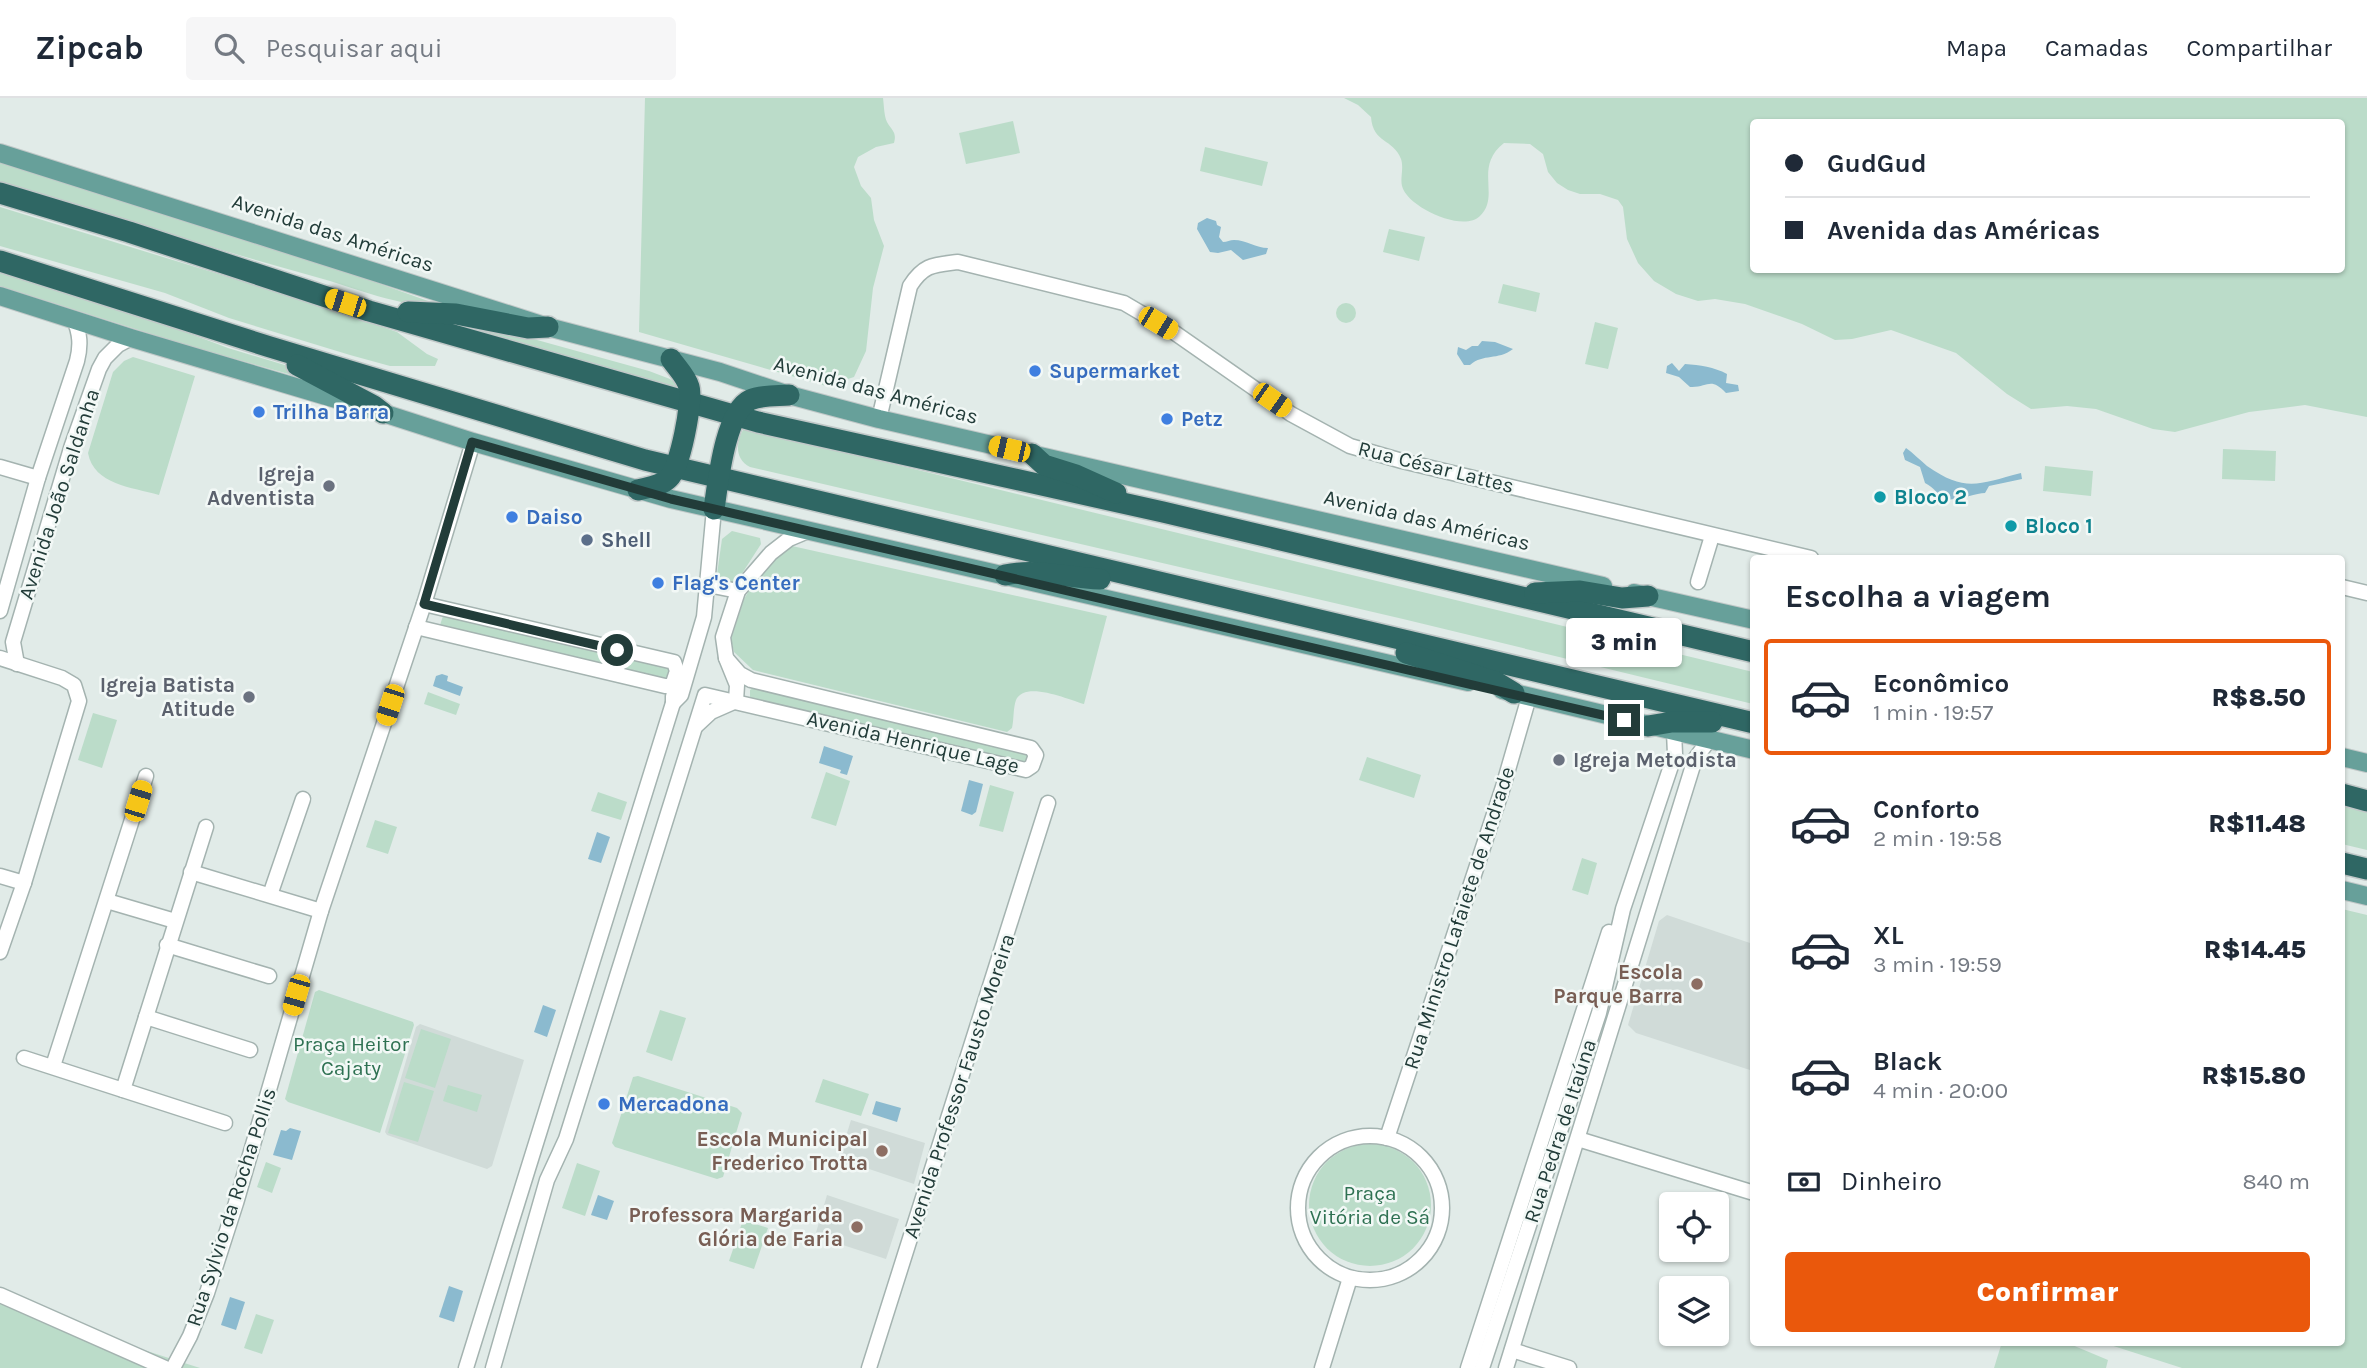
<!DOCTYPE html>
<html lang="pt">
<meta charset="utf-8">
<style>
:root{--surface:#fff;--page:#f6f6f7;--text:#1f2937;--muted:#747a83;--line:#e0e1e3;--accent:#ea580c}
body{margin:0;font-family:Karla,sans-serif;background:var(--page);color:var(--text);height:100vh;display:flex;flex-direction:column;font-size:26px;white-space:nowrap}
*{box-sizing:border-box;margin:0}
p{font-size:23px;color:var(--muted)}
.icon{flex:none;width:38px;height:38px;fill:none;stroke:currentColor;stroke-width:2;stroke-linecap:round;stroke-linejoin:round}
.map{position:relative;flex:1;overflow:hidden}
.drawer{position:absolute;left:1750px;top:457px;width:595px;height:791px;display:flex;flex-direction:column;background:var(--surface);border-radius:7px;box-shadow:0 2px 5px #0004}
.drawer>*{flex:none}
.hud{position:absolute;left:1750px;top:21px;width:595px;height:154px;border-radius:7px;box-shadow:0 2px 5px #0004;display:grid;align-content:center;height:154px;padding:0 35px;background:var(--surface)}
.fabs{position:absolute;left:1659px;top:1094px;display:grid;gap:14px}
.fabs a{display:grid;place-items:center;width:70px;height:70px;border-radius:7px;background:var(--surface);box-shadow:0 2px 5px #0004;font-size:35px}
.end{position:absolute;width:32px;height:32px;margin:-16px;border:9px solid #223c39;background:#fff;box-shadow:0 0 0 4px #fff}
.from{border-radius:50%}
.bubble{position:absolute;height:49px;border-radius:7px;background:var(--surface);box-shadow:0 2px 5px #0004;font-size:23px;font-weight:800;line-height:49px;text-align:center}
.car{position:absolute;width:21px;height:42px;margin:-21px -10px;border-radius:9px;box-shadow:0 0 5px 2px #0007;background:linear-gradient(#f5c518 24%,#345 0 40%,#f5c518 0 76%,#345 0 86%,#f5c518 0)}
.hud b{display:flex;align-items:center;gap:24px;height:66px;font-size:26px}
.hud b+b{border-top:2px solid var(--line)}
.hud i{width:18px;height:18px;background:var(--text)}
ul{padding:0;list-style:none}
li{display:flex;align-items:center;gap:21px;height:116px;margin:0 14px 10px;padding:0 21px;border:4px solid transparent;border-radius:7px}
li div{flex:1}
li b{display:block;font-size:26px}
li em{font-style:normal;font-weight:800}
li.active{border-color:var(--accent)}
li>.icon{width:63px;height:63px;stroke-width:1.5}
h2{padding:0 35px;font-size:32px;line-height:84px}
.pay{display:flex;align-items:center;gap:18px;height:77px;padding:0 35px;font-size:26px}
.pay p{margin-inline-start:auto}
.action{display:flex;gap:14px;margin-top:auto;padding:14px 35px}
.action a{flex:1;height:80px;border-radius:7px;background:var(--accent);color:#fff;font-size:28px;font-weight:800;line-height:80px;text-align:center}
header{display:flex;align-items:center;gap:42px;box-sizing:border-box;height:98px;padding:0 35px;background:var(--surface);border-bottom:2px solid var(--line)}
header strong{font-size:33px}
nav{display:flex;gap:38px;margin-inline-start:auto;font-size:24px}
.search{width:490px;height:63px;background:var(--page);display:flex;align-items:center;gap:18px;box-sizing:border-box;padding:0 24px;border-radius:7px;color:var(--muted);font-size:26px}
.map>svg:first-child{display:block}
.built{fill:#d0dbd8}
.green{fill:#bbdcc9;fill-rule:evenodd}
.water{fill:#8bbacf}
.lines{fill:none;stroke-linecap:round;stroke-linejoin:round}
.minor-casing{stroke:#a4b3b0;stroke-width:17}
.major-casing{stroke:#c1c8c8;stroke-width:20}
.highway-casing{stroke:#c1c8c8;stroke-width:24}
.minor{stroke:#fff;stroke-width:14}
.major{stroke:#67a09a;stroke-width:18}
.highway{stroke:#2f6764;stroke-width:21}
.route{stroke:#223c39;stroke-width:9}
.shop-dot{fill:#3f7fe0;stroke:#f2f8f6;stroke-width:2.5}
.worship-dot{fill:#6b7280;stroke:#f2f8f6;stroke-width:2.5}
.culture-dot{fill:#0f9aa8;stroke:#f2f8f6;stroke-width:2.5}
.service-dot{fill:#5c6f8a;stroke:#f2f8f6;stroke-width:2.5}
.education-dot{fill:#8d6e63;stroke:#f2f8f6;stroke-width:2.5}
.labels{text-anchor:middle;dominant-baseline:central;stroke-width:5;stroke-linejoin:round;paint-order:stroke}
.street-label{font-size:21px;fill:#223c39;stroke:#f2f8f6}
.shop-label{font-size:21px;font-weight:bold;fill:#366cbe;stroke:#f2f8f6;text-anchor:start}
.worship-label{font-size:21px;font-weight:bold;fill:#5b616d;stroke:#f2f8f6;text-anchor:end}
.culture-label{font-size:21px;font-weight:bold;fill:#0d838f;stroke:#f2f8f6;text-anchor:start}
.service-label{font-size:21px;font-weight:bold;fill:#4e5e75;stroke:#f2f8f6;text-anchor:start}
.education-label{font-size:21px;font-weight:bold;fill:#785e54;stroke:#f2f8f6;text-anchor:end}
.park-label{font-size:21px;fill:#2e7152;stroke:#f2f8f6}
</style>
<header>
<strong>Zipcab</strong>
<div class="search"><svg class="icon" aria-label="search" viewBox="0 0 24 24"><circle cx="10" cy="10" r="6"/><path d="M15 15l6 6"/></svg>Pesquisar aqui</div>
<nav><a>Mapa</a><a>Camadas</a><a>Compartilhar</a></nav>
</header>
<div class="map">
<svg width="2367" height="1270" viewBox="0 0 2367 1270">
<rect width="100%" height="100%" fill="#e1ebe8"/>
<g class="built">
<path d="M 1667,817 L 1753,846 L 1753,973 L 1636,935 L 1628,927 L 1659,823 Z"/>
<path d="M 420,926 L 524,962 L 492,1068 L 487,1071 L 387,1037 L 385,1034 L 416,929 Z"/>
<path d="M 851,1022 L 925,1045 L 914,1086 L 839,1061 Z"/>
<path d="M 827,1097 L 899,1121 L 886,1161 L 815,1138 Z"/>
</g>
<g class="green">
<path d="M 645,0 L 883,0 C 884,7 884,18 887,24 C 892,33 897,34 894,45 L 876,49 L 858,59 L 854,69 L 861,88 L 871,100 L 874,122 L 884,148 L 873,190 L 866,253 L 854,279 L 826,288 L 639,234 Z"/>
<path d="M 1344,0 L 2367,0 L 2367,319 L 2305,307 L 2249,314 L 2175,334 L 2153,331 L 2096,311 L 2067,308 L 2031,311 L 2007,296 L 1956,255 L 1891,232 L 1852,241 L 1835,242 L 1802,226 L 1745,206 L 1715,201 L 1698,203 L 1676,196 L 1654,183 L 1638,165 L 1627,141 L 1623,109 L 1618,102 L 1600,96 L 1580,96 L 1568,92 L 1557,85 L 1548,74 L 1543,56 L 1530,46 L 1504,45 C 1473,69 1501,98 1480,118 C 1463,135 1407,109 1402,88 C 1400,80 1404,70 1401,61 C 1393,40 1373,46 1371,19 L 1358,7 ZM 2342,24 L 2342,172 L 1754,172 L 1754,24 Z"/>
<path d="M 1013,23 L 1020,55 L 966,66 L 959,35 Z"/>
<path d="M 1205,49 L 1268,64 L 1262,88 L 1200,73 Z"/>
<path d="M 0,61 L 319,164 L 442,208 C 408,211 357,191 323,181 C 215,151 107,118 0,84 Z"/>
<path d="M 0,109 L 313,205 L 397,234 L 427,256 L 438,261 L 435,268 L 390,268 L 350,257 L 229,220 L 165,195 L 0,148 Z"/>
<path d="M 1389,131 L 1425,139 L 1419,163 L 1383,154 Z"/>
<path d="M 0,171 L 122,210 L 228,250 L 288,268 L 313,283 L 186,247 L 0,188 Z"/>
<path d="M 1503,186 L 1540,195 L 1536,214 L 1498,205 Z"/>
<circle cx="1346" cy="215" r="10"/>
<path d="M 439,223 L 519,237 L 649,273 L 670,281 L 678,287 L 678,291 Z"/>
<path d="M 1595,224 L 1618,230 L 1608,271 L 1585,266 Z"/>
<path d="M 133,259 L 195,278 L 159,397 C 132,389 94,387 88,355 L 113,274 L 124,263 Z"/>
<path d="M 744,330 L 1753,574 L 1753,606 L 1403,521 L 750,369 C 734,361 736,343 744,330 Z"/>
<path d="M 2223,351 L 2276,353 L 2275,383 L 2222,381 Z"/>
<path d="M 2045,368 L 2093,373 L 2091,398 L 2043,393 Z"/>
<path d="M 732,433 L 760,440 L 761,446 L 734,488 L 716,483 L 722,441 Z"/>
<path d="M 792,448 L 1107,518 L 1084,606 C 1069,602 1025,582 1016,602 C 1013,610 1014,622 1012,630 L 1007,634 L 753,572 L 734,554 L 731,541 L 744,501 L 764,468 Z"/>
<path d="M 443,518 L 669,571 L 666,581 L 440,527 Z"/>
<path d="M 753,590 L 1023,654 L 1028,658 L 1024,665 L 750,601 L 750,592 Z"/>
<path d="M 428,594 L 460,606 L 456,617 L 424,606 Z"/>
<path d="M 93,615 L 117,622 L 102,670 L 78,662 Z"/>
<path d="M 1367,659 L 1421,677 L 1414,700 L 1359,682 Z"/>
<path d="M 826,674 L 850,683 L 836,728 L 811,720 Z"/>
<path d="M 990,687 L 1014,694 L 1003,734 L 979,728 Z"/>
<path d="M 598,694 L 627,704 L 621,722 L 591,713 Z"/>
<path d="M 2342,708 L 2367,714 L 2367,752 L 2342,746 Z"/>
<path d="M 375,722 L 397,729 L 388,756 L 366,749 Z"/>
<path d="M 1582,760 L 1597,765 L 1588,797 L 1572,792 Z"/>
<path d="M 2342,811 L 2367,817 L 2367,1270 L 2182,1270 L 2101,1244 L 2342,1244 Z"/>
<path d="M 319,892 L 413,924 L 414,927 L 380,1035 L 288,1004 L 285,1001 L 315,894 Z"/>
<path d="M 660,912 L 686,920 L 672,963 L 646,954 Z"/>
<path d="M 421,931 L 451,941 L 435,990 L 405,980 Z"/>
<path d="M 638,978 L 737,1010 L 742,1015 L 723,1079 L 717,1081 L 615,1049 L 612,1045 L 633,979 Z"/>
<path d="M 823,981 L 869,996 L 861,1018 L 815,1004 Z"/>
<path d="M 404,984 L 434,993 L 418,1044 L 388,1035 Z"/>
<path d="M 448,987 L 482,997 L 477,1014 L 443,1003 Z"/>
<circle cx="1370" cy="1107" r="61"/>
<path d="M 266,1064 L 281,1070 L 272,1095 L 257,1089 Z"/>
<path d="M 577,1065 L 600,1073 L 585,1118 L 562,1110 Z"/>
<path d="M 743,1122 L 768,1130 L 754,1171 L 729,1163 Z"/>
<path d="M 0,1206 L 200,1270 L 201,1270 L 0,1270 Z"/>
<path d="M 256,1216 L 274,1222 L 262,1256 L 244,1250 Z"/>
<path d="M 2002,1244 L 2065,1244 L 2108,1262 L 2106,1270 L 1994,1270 Z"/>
</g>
<g class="water">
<path d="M 1207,120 L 1216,123 L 1217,127 L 1221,129 L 1219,139 L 1223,144 C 1227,144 1230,142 1234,142 C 1246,142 1256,150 1268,150 L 1266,156 L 1243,162 L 1231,152 L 1218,155 L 1210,154 L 1197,131 L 1198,125 Z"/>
<path d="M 1482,243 L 1495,244 L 1513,251 C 1497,263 1484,255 1470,267 L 1464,267 L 1457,256 L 1458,249 L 1466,252 L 1472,248 L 1478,248 Z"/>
<path d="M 1672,265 L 1679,273 L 1685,266 C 1700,267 1714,269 1727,276 L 1726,285 L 1738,287 L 1739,293 L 1726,295 C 1710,278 1708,290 1690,289 L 1679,279 L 1666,275 L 1667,268 Z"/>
<path d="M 1906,350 C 1913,355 1920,362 1927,368 C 1966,395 1978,386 2021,375 L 2022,381 L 1989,388 L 1985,395 C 1975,395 1952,405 1944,400 C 1937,396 1935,390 1925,385 L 1920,369 L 1905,362 L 1903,355 Z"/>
<path d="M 442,576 L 448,578 L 447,583 L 463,589 L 460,598 L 433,588 L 436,578 Z"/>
<path d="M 824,648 L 853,658 L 847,677 L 840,675 L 841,672 L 819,665 Z"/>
<path d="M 969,682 L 983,686 L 976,714 L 972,717 L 961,713 Z"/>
<path d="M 597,734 L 610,739 L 601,765 L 588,761 Z"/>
<path d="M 543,907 L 556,912 L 547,939 L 534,934 Z"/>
<path d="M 876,1003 L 901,1010 L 897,1024 L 872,1016 Z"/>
<path d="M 290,1030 L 301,1033 L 292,1062 L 273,1057 L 281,1032 L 286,1033 Z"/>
<path d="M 598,1097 L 614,1103 L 607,1122 L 591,1117 Z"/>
<path d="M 449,1188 L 463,1193 L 454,1224 L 439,1219 Z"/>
<path d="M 230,1199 L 245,1204 L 236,1232 L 221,1227 Z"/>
</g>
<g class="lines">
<g class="minor-casing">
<g id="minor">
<path d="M 879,321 L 910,188 C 924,166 934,167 958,164 L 1124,205 L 1175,235 L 1291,316 L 1350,348 L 1402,363 L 1811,460"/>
<path d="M 0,369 L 38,380"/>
<path d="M 1698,484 L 1712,438"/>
<path d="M 708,487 L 738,493"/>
<path d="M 2342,489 L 2367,495"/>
<path d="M 0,513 L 38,380 L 77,263 C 81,247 80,236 74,221"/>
<path d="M 416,529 L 665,588 L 672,588 L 677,573 L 674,564 L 424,506"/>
<path d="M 0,560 L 62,580 L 74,587 L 79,603 L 24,785 L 0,854"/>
<path d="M 17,566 L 13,544 L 72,347 L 99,271 L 105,260 L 118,247 L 131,240"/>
<path d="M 673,598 L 673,605 L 681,597 L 704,519 L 714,411"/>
<path d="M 697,627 L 711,614 L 736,603 L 737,587 L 726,560 L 723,539 L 738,493 L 771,455 L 789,441 L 808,433"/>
<path d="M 191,774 L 321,813"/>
<path d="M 0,778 L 24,785"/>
<path d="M 270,797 L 303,701"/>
<path d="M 107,803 L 175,823"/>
<path d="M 167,847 L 269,878"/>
<path d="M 146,919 L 250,952"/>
<path d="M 24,960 L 225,1025"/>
<path d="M 53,968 L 146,678"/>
<path d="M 123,992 L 206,729"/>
<circle cx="1370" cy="1110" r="72"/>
<path d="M 1387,1040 L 1503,689 L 1529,599"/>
<path d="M 1578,1041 L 1754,1095"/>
<path d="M 0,1197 L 165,1270"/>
<path d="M 1512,1252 L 1569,1270"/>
<path d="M 173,1270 L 190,1238 L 207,1195 L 236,1105 L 321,813 L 424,506 L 473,344"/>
<path d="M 466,1270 L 673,605"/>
<path d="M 493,1270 L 547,1082 L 566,1041 L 705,597 L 1026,672 L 1032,668 L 1036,657 L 1031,650 L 751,582 L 740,576 L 726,560"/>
<path d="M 869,1270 L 1048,705"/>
<path d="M 1322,1270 L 1350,1180"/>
<path d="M 1468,1270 L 1609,834"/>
<path d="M 1482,1270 L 1599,915 L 1623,811 L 1675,656 L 1674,634"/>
<path d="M 1506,1270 L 1695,661 L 1709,642"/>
</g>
</g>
<g class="major-casing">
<g id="major">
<path d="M 0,55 L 548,229 L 720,274 L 789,297 L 879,321 L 1603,488"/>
<path d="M 0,198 L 131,240 L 383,315 L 473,344 L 671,401 L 1468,584"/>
<path d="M 1634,495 L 1754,522"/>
<path d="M 1502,592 L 1754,652"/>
<path d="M 2342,659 L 2367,665"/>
<path d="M 2342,792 L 2367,798"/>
</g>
</g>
<g class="highway-casing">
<g id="highway">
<path d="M 0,95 L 129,134 L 369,213 L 758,324 L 1163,414 L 1754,554"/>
<path d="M 0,163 L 270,249 L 645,362 L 1754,625"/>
<path d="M 408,214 L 456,216 L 528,230 L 548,229"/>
<path d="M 297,267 L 374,308 L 383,315"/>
<path d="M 1032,356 L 1044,367 L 1076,377 L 1116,395"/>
<path d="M 638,392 C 649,389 661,388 669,380 C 680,370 693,303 689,289 C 686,278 677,270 671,261"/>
<path d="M 714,411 C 718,385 725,314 750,302 C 761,297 777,298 789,297"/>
<path d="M 1005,477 C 1037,470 1068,480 1100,481"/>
<path d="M 1535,495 L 1580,493 L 1622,500 L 1648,498"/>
<path d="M 1406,555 L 1496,584 L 1514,595"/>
<path d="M 1648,628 L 1672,624 L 1712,624"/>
<path d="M 2342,696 L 2367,703"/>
<path d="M 2342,765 L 2367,771"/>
</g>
</g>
<use href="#minor" class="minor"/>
<use href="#major" class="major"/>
<use href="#highway" class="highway"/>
</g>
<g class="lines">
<path class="route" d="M 617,552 L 424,506 L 472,344 L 671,401 L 1624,622"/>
</g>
<g class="shop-dot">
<circle cx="1035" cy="273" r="7"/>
<circle cx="259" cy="314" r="7"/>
<circle cx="1167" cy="321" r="7"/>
<circle cx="512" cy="419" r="7"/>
<circle cx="658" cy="485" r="7"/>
<circle cx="604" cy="1006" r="7"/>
</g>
<g class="worship-dot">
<circle cx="329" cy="388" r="7"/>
<circle cx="249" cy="599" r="7"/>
<circle cx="1559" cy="662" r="7"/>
</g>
<g class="culture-dot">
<circle cx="1880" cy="399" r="7"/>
<circle cx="2011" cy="428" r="7"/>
</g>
<circle class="service-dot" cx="587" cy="442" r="7"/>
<g class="education-dot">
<circle cx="1697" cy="886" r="7"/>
<circle cx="882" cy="1053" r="7"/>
<circle cx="857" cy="1129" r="7"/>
</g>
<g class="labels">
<g class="street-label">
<text transform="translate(333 135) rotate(18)">Avenida das Américas</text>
<text transform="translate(876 292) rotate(15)">Avenida das Américas</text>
<text transform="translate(1436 369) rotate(14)">Rua César Lattes</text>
<text transform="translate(59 396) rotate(-72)">Avenida João Saldanha</text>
<text transform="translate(1427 422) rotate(13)">Avenida das Américas</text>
<text transform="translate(913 644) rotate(13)">Avenida Henrique Lage</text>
<text transform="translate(1459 820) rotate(-72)">Rua Ministro Lafaiete de Andrade</text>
<text transform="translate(959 988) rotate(-72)">Avenida Professor Fausto Moreira</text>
<text transform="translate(1560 1033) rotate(-72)">Rua Pedra de Itaúna</text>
<text transform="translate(231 1109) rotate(-72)">Rua Sylvio da Rocha Pollis</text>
</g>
<g class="shop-label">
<text x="1049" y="273">Supermarket</text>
<text x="273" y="314">Trilha Barra</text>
<text x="1181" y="321">Petz</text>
<text x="526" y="419">Daiso</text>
<text x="672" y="485">Flag's Center</text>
<text x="618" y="1006">Mercadona</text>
</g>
<g class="worship-label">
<text x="315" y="376">Igreja<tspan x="315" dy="24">Adventista</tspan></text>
<text x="235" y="587">Igreja Batista<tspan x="235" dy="24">Atitude</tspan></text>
<text x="1573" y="662" text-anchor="start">Igreja Metodista</text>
</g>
<g class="culture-label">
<text x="1894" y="399">Bloco 2</text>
<text x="2025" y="428">Bloco 1</text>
</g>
<g class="service-label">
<text x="601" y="442">Shell</text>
</g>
<g class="education-label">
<text x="1683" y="874">Escola<tspan x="1683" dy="24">Parque Barra</tspan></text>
<text x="868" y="1041">Escola Municipal<tspan x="868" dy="24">Frederico Trotta</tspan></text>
<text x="843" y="1117">Professora Margarida<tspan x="843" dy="24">Glória de Faria</tspan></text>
</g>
<g class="park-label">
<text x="351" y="946">Praça Heitor<tspan x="351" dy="24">Cajaty</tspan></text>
<text x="1370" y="1095">Praça<tspan x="1370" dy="24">Vitória de Sá</tspan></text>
</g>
</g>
</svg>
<div class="fabs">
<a><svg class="icon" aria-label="locate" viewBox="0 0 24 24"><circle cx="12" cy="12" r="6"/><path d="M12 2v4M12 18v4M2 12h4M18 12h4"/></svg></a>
<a><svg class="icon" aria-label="layers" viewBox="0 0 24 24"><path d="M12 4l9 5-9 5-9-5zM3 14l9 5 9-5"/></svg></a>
</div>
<i class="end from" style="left:617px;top:552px"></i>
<i class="end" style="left:1624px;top:622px"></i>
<div class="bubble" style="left:1566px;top:520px;width:116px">3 min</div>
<i class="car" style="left:345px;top:205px;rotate:288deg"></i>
<i class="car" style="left:1158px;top:225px;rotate:121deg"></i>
<i class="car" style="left:1272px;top:302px;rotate:125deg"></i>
<i class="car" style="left:1009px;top:351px;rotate:283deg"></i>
<i class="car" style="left:390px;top:607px;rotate:198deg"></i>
<i class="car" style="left:138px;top:703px;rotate:17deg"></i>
<i class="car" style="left:296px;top:897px;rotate:196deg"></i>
<div class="hud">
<b><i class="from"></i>GudGud</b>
<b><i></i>Avenida das Américas</b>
</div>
<section class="drawer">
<h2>Escolha a viagem</h2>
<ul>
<li class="active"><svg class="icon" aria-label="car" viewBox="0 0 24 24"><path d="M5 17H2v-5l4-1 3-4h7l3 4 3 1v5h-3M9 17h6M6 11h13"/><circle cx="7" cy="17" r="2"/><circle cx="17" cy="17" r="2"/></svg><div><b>Econômico</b><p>1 min · 19:57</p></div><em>R$8.50</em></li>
<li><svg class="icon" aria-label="car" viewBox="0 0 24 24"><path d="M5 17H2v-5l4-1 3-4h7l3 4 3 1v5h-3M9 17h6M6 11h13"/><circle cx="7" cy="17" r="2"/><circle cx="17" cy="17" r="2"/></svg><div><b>Conforto</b><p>2 min · 19:58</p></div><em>R$11.48</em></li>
<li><svg class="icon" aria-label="car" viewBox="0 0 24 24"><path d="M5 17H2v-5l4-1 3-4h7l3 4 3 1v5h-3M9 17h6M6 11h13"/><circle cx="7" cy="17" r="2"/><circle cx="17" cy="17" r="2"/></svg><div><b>XL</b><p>3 min · 19:59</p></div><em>R$14.45</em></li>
<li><svg class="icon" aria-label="car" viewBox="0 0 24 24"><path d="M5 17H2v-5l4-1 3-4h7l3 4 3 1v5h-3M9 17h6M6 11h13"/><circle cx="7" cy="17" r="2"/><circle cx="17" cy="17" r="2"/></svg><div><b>Black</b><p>4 min · 20:00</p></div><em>R$15.80</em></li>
</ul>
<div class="pay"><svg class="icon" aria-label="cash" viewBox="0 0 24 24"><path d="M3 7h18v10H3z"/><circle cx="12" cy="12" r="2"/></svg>Dinheiro<p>840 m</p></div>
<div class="action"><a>Confirmar</a></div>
</section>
</div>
